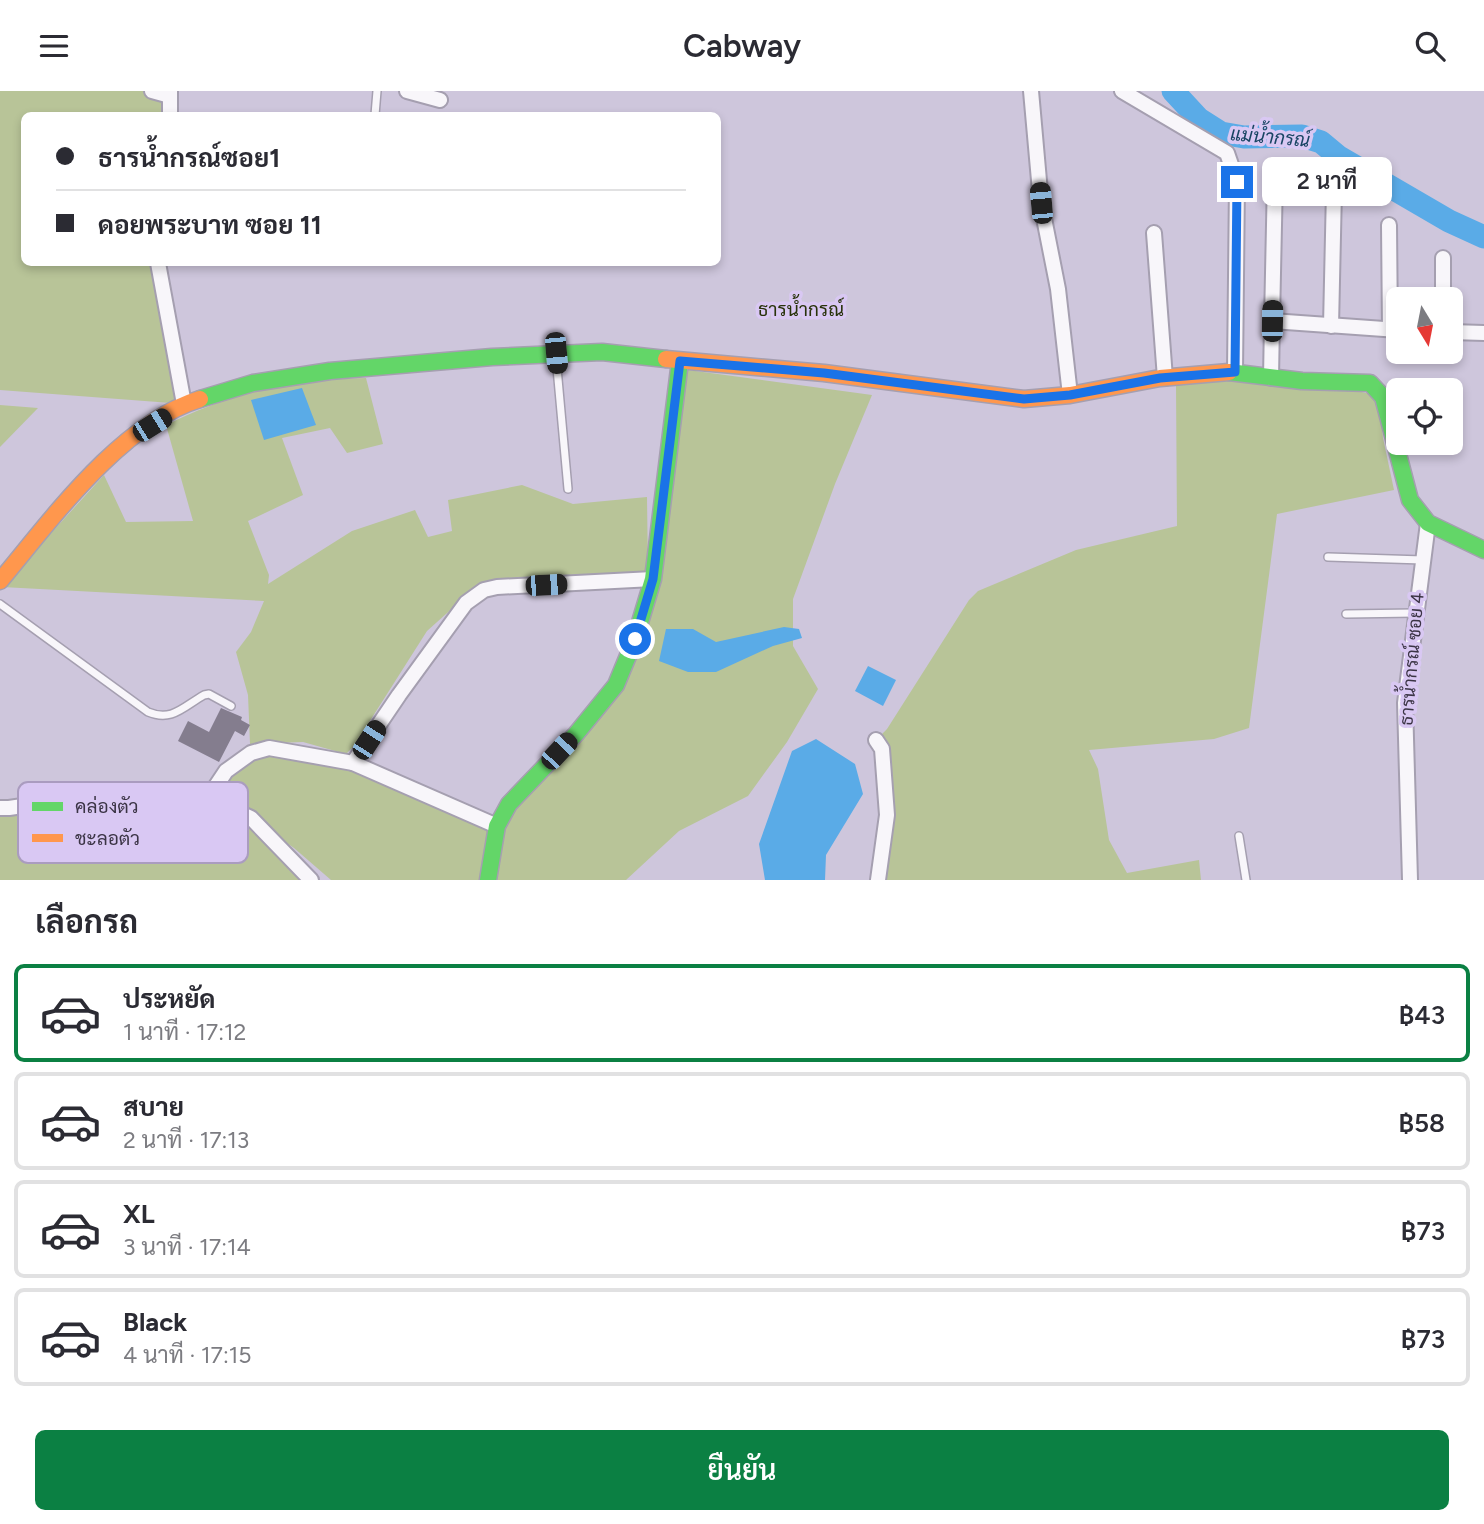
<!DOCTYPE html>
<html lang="th">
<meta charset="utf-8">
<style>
:root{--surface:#fff;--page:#f2f2f3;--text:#2b2b33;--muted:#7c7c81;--line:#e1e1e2;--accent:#0b8043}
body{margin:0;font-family:Figtree,Sarabun,sans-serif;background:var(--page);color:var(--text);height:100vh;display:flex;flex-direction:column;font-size:26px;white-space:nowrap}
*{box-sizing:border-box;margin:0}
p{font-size:23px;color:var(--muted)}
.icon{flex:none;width:38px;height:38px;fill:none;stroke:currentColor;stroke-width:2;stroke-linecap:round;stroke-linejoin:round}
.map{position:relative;height:789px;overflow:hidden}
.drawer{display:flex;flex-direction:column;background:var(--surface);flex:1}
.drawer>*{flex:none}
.hud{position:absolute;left:21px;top:21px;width:700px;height:154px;border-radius:10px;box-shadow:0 4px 10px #0003;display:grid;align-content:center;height:154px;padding:0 35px;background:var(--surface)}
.needle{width:46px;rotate:170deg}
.buttons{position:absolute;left:1386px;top:196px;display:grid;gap:14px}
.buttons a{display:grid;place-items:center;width:77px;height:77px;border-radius:10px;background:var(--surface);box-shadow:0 4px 10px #0003;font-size:35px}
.end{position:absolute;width:32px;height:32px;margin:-16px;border:9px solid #1a73e8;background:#fff;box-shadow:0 0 0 4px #fff}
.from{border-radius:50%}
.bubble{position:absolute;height:49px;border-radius:10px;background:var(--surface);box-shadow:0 4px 10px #0003;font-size:23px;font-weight:600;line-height:49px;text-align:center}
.car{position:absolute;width:21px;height:42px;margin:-21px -10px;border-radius:9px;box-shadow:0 0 5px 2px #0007;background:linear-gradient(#222 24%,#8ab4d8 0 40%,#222 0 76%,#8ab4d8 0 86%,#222 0)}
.hud b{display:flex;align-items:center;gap:24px;height:66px;font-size:26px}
.hud b+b{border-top:2px solid var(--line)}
.hud i{width:18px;height:18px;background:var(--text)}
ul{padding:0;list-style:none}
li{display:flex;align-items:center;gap:21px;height:98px;margin:0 14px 10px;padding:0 21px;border:4px solid var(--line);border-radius:10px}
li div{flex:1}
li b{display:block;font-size:26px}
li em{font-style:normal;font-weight:600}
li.current{border-color:var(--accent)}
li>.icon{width:63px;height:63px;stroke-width:1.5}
h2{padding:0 35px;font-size:32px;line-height:84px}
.cta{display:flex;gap:14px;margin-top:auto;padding:14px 35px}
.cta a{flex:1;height:80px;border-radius:10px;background:var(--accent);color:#fff;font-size:28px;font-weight:600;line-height:80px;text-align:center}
header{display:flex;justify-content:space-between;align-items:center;height:91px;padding:0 35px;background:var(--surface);font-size:32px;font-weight:600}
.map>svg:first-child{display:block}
.green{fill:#b8c498}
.water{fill:#5aabe7}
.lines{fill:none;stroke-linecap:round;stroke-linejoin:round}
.river{stroke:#5aabe7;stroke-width:23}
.building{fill:#847d8e}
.lane-casing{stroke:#a59fb0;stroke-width:10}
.street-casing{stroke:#a59fb0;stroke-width:18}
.fast-casing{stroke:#a59fb0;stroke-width:19}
.slow-casing{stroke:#a59fb0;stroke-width:19}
.lane{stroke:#f8f6fa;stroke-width:7}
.street{stroke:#f8f6fa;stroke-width:14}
.fast{stroke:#63d668;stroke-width:16}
.slow{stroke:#ff974d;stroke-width:16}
.route{stroke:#1a73e8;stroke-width:9}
.labels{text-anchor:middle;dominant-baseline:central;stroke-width:7;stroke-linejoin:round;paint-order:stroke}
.street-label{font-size:18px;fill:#3b3445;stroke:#d9c8f3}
.water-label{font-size:19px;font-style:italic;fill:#184463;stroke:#d9c8f3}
.neighbourhood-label{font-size:19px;fill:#28320b;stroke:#d9c8f3}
.key{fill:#d9c8f3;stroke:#aa9cbf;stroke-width:2}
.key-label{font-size:19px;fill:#3b3445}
</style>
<header><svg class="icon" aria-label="menu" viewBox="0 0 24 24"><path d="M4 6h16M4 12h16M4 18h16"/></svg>Cabway<svg class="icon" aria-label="search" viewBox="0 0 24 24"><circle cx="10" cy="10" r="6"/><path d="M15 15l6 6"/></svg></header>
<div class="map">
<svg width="1484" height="789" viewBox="0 0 1484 789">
<rect width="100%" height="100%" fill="#cec6dc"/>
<g class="green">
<path d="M 0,0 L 152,0 L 170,5 L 170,24 L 24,24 L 24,172 L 158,172 L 184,313 L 0,299 Z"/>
<path d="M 688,279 L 872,304 L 835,393 L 793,508 L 793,555 L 818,598 L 787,651 L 748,705 L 679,740 L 626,789 L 331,789 L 294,757 L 255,730 L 311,789 L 0,789 L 0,717 L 124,700 L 199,704 L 251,662 L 353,672 L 497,735 L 616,594 L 635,548 Z"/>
<path d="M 366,287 L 383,353 L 347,362 L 330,337 L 282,347 L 303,404 L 248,430 L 269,484 L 268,493 L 352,440 L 415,419 L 428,446 L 452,440 L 448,409 L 522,394 L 573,413 L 647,406 L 648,482 L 465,506 L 427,540 L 354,655 L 346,663 L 303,651 L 250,653 L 248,604 L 236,561 L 251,541 L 264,510 L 2,496 L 104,384 L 126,431 L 193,430 L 166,334 C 209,313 253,298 300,290 C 322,287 344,288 366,287 Z"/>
<path d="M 1233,289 L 1353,299 L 1370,303 L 1380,315 L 1383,347 L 1394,399 L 1277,423 L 1249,637 L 1214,648 L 1089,659 L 1098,678 L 1109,749 L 1127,782 L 1199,769 L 1201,789 L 877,789 L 882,658 L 876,649 L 887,638 L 969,509 L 978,500 L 1076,459 L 1177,435 L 1176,294 Z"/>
<path d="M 0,314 L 38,317 L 0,356 Z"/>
</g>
<g class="water">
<path d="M 302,297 L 316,334 L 264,349 L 251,309 Z"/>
<path d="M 784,536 L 799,538 L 802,547 L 773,555 L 716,581 L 688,581 L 659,570 L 666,538 L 693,538 L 716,551 Z"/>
<path d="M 868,575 L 896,589 L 883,615 L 855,600 Z"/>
<path d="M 816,648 L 855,673 L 863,703 L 826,764 L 825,789 L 765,789 L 759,753 L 792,660 Z"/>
</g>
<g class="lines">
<path class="river" d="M 1173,0 L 1199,28 L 1221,42 L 1244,46 L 1302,45 L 1321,51 L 1339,66 L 1449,130 L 1484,146"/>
</g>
<path class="building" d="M 221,617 L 242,626 L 241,629 L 250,634 L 244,645 L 235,640 L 219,671 L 178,650 L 188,630 L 209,641 Z"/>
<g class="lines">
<g class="lane-casing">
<g id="lane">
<path d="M 375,24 L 377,0"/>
<path d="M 556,266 L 568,398"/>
<path d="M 1328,466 L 1423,469"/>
<path d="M 0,513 L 148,621 C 172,631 183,616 204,604 L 209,603 L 231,615"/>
<path d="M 1346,523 L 1415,522"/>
<path d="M 1239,745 L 1246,789"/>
</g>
</g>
<g class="street-casing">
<g id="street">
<path d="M 152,0 L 170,5"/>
<path d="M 407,0 L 440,9"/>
<path d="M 1031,0 L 1041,112 L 1058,198 L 1070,304"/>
<path d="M 1122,0 L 1227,62 L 1237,91 L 1235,281"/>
<path d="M 170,24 L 170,0"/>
<path d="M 1389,134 L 1390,239"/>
<path d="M 1154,142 L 1165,287"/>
<path d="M 158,172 L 184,313"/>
<path d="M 1443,208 L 1443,167"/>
<path d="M 1272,230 L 1275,86"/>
<path d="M 1331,235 L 1334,99"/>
<path d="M 1451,241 L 1484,242"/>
<path d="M 1271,287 L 1272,230 L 1398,239"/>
<path d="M 876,649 L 882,658 L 887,724 L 878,789"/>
<path d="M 353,672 L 399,604 L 466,512 L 484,499 L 497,496 L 653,488"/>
<path d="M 208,707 L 226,680 L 251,662 L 269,657 L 353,672 L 497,735"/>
<path d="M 0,717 L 9,717 L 124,700 L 208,707 L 251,727 L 311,789"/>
<path d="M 1410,789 L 1405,612 L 1428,432"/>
</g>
</g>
<g class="fast-casing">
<g id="fast">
<path d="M 1229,281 L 1302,290 L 1370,292 L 1383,306 L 1410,409 L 1428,432 L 1484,459"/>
<path d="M 200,308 L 253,292 L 330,280 L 492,266 L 602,261 L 666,268"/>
<path d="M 488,789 L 497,735 L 509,713 L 576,643 L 616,594 L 635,548 L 653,488 L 680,270"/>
</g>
</g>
<g class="slow-casing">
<g id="slow">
<path d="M 666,268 L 824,282 L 1024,308 L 1070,304 L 1160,287 L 1229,281"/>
<path d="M 0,490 C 51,429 121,332 200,308"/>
</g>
</g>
<use href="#lane" class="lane"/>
<use href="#street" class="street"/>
<use href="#fast" class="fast"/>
<use href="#slow" class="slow"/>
</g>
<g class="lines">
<path class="route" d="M 635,548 L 653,488 L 680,270 L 824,282 L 1024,308 L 1070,304 L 1160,287 L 1235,281 L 1237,91"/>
</g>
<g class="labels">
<g class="street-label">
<text transform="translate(1412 568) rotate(-85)">ธารน้ำกรณ์ ซอย 4</text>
</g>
<g class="water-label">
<text transform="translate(1270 46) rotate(5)">แม่น้ำกรณ์</text>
</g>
<g class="neighbourhood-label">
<text x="801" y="218">ธารน้ำกรณ์</text>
</g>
</g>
<rect x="18" y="691" width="230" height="81" rx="10" class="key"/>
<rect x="32" y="711" width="31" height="9" fill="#63d668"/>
<rect x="32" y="743" width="31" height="8" fill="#ff974d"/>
<g class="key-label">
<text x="75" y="722">คล่องตัว</text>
<text x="75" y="754">ชะลอตัว</text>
</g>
</svg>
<div class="buttons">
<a><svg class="needle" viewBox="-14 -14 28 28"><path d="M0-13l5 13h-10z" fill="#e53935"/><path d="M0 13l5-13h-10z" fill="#7c7c81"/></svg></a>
<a><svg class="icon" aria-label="locate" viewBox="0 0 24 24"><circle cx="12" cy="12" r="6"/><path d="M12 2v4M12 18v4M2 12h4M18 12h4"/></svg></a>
</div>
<i class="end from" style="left:635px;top:548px"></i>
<i class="end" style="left:1237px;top:91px"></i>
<div class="bubble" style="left:1262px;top:66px;width:130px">2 นาที</div>
<i class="car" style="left:1041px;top:112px;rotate:355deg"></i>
<i class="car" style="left:1272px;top:230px;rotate:1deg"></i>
<i class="car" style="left:556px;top:262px;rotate:175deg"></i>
<i class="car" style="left:152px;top:334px;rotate:58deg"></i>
<i class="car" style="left:546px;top:494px;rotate:87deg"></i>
<i class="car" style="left:369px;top:649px;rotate:33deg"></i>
<i class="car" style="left:559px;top:660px;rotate:43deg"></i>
<div class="hud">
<b><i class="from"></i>ธารน้ำกรณ์ซอย1</b>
<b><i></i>ดอยพระบาท ซอย 11</b>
</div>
</div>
<section class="drawer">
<h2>เลือกรถ</h2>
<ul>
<li class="current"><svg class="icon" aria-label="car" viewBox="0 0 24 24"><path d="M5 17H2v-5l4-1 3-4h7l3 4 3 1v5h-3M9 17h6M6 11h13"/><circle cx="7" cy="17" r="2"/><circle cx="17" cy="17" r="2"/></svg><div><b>ประหยัด</b><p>1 นาที · 17:12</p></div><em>฿43</em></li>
<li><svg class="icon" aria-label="car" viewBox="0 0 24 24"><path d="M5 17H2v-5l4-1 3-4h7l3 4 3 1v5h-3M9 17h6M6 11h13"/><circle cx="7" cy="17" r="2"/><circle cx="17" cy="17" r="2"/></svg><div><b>สบาย</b><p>2 นาที · 17:13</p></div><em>฿58</em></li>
<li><svg class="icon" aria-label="car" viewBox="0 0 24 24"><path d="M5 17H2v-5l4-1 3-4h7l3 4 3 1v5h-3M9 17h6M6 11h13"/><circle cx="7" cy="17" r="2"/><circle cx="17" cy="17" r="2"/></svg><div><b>XL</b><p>3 นาที · 17:14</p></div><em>฿73</em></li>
<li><svg class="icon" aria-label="car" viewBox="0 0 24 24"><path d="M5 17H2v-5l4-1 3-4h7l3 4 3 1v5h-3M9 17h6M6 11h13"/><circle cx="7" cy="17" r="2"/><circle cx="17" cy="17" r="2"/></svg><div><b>Black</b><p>4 นาที · 17:15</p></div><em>฿73</em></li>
</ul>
<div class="cta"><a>ยืนยัน</a></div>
</section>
